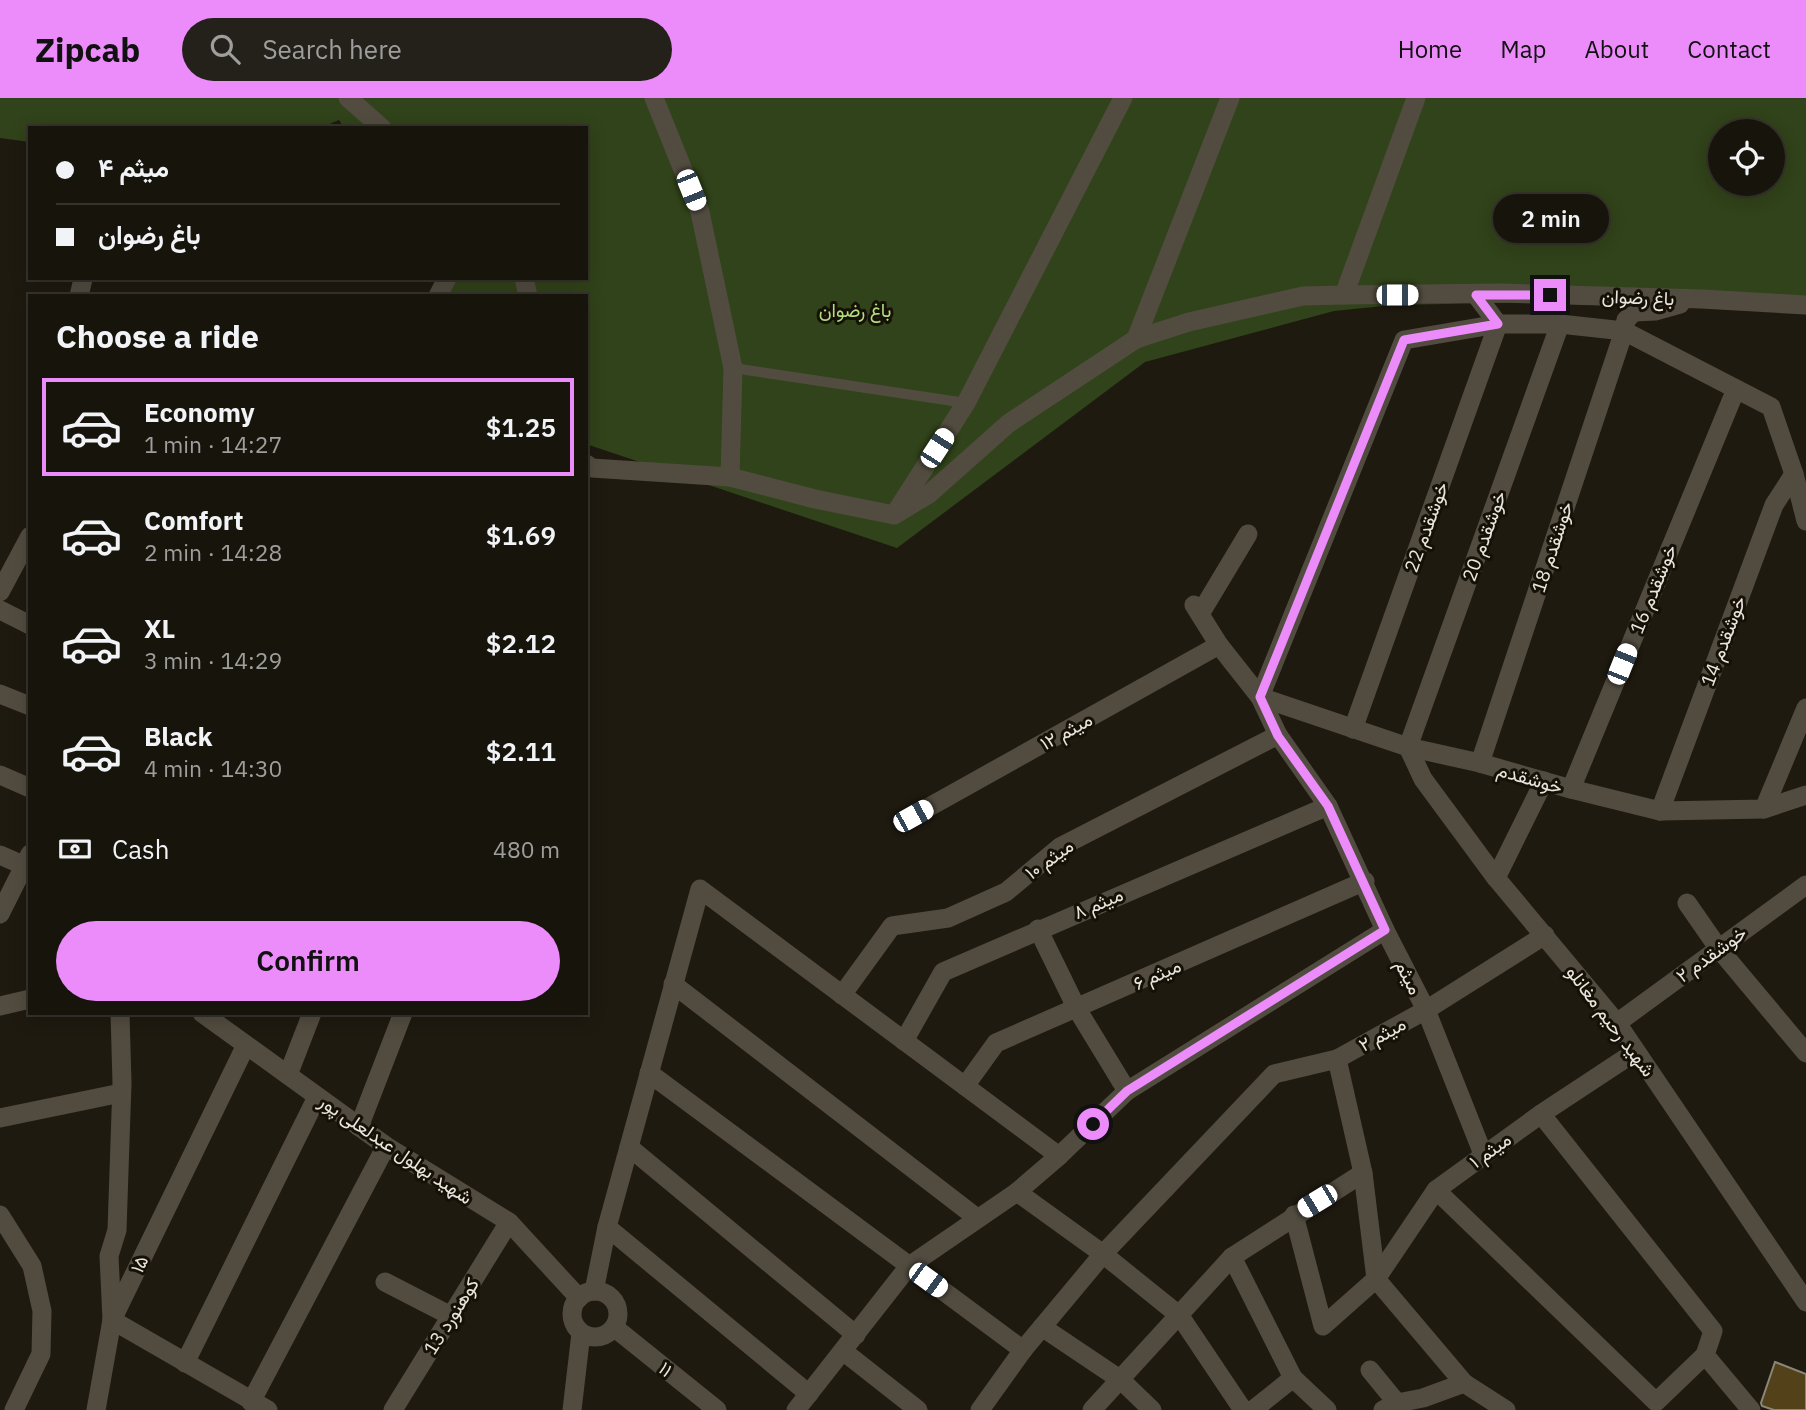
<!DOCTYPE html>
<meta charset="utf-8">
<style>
:root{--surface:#17140c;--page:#24211a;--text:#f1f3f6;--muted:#9e9e9d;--line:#36332d;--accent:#ec8cfb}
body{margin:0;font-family:"IBM Plex Sans",Vazirmatn,sans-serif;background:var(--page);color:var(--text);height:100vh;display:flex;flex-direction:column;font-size:26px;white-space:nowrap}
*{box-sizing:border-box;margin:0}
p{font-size:23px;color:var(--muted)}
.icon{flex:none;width:38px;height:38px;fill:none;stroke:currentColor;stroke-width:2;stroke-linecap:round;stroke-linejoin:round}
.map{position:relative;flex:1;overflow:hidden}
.drawer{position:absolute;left:28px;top:196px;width:560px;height:721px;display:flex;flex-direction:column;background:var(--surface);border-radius:0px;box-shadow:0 4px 18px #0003,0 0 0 2px var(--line)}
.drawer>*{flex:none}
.top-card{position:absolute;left:28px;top:28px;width:560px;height:154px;border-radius:0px;box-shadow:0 4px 18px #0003,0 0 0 2px var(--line);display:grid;align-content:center;height:154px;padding:0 28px;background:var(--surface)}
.buttons{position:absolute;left:1708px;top:21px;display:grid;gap:14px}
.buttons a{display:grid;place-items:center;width:77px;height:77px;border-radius:50%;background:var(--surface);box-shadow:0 4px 18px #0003,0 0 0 2px var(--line);font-size:35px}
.end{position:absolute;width:32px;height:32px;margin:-16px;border:9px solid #ec8cfb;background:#111;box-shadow:0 0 0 4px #111}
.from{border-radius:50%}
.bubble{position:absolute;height:49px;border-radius:24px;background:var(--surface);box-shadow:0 4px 18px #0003,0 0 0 2px var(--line);font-size:23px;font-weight:600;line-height:49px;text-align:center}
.car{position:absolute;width:21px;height:42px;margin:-21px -10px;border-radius:9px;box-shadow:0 0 5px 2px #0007;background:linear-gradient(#fff 24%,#345 0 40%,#fff 0 76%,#345 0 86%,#fff 0)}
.top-card b{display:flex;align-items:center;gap:24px;height:66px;font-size:26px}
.top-card b+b{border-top:2px solid var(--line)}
.top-card i{width:18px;height:18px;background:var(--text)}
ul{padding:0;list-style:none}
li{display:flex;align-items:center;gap:21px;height:98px;margin:0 14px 10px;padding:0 14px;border:4px solid transparent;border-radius:0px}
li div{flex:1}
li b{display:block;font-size:26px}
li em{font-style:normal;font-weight:600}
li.current{border-color:var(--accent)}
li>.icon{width:63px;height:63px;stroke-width:1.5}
h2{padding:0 28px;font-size:32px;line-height:84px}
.pay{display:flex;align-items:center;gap:18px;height:77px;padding:0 28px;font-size:26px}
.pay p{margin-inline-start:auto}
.button{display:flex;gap:14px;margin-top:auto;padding:14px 28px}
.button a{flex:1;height:80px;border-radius:42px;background:var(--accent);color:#111;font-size:28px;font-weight:600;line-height:80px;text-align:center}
header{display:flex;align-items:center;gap:42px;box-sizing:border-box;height:98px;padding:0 35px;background:var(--accent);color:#111}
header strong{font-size:33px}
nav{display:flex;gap:38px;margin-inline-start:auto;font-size:24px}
.search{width:490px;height:63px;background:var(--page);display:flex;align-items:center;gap:18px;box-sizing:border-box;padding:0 24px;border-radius:38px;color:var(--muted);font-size:26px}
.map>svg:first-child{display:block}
.green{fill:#31431a;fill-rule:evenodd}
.building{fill:#524119;stroke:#8c8679;stroke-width:2}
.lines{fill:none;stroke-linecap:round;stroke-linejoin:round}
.service{stroke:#524c40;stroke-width:10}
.minor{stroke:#524c40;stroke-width:19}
.tertiary{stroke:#524c40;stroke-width:19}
.route{stroke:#ec8cfb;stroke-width:9}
.labels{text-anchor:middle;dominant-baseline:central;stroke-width:6;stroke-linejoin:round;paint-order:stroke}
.street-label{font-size:19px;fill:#eae6df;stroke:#161107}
.park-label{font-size:19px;fill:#b2de7f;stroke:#161107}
</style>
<header>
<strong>Zipcab</strong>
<div class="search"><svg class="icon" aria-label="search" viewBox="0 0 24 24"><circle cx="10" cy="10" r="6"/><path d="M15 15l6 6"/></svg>Search here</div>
<nav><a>Home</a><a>Map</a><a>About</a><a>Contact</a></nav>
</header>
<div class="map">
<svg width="1806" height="1312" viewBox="0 0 1806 1312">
<rect width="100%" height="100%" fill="#1f1a10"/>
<path class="green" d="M 0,0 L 1806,0 L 1806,199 L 1393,207 L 1334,213 L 1145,264 L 897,450 L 586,346 L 586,198 L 442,198 L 434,180 L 586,180 L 586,30 L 344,30 L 339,22 L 320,30 L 30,30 L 30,44 L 0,40 ZM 1720,33 L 1773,33 L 1773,86 L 1720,86 Z"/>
<path class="building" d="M 1775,1264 L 1806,1276 L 1806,1312 L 1774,1312 L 1762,1308 L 1761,1305 Z"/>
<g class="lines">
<path class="service" d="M 733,270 L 966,305"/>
<g class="minor">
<path d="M 1344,197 L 1416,0"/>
<path d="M 79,198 L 83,181"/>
<path d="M 1560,226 L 1408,649 L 1423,681 L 1496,780 L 1617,925 L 1806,1204"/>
<path d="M 1136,241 L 1230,0"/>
<path d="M 730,379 L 815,401 L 894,417 L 929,396 L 1009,325 L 1136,241 L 1189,224 L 1303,198 L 1344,197 L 1500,195 L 1702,201 L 1806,207"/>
<path d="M 896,414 L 966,305 L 1123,0"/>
<path d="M 0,494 L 30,438"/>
<path d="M 1194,507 L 1219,547 L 1260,599 L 1278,637 L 1328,708 L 1385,832 L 1426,912 L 1483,1056"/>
<path d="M 0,512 L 30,527"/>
<path d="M 1200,516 L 1248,436"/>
<path d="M 0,596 L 30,608"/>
<path d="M 1260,599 L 1408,649 L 1480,665 L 1571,691 L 1660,713 L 1764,711 L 1806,697"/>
<path d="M 1260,599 L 1404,242 L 1498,226 L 1476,197"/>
<path d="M 1353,631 L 1498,226 L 1560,226 L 1624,233 L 1771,309 L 1794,376 L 1806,423"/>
<path d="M 1480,665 L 1624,233 L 1626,222 L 1634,214 L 1655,213 L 1680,206"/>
<path d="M 0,677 L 30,690"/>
<path d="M 1571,691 L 1736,291"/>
<path d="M 1764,711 L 1806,610"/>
<path d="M 1660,713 L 1774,407 L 1794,376"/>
<path d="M 913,718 L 1219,547"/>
<path d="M 0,757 L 25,768"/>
<path d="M 1496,780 L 1544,683"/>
<path d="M 1687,805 L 1719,851 L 1806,955"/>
<path d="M 1038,831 L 1077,911 L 1127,993"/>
<path d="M 673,886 L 977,1120"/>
<path d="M 842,897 L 892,828 L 948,820 L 1006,794 L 1060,749 L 1278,637"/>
<path d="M 0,908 L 30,901"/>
<path d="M 1617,925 L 1806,787"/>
<path d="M 904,943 L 943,874 L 1328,708"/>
<path d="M 246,947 L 112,1222 L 268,1312"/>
<path d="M 1337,961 L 1363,1075 L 1376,1181 L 1464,1285 L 1506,1312"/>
<path d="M 649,975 L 1023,1252"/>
<path d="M 288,977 L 312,915"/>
<path d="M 965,988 L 996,945 L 1365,783"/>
<path d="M 1541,1016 L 1713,1233 L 1705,1257 L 1751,1312"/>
<path d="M 0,1020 L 121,995"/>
<path d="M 359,1029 L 403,915"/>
<path d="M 629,1049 L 856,1237"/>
<path d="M 1436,1092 L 1656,1304 L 1705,1257"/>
<path d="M 1017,1094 L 1103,1156 L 1180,1218 L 1243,1312"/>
<path d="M 1294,1117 L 1323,1228 L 1376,1181 L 1436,1092 L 1541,1016 L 1635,954"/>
<path d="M 607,1129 L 809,1296"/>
<path d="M 1232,1159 L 1293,1280"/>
<path d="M 385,1184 L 451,1218"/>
<path d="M 594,1193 L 607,1129 L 700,791 L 1059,1058"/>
<path d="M 1042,1229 L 1121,1282 L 1152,1312"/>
<path d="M 843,1253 L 918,1312"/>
<path d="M 185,1265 L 317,999"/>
<path d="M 1370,1272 L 1397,1305"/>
<path d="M 251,1304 L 386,1048"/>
<path d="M 96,1312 L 112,1222 L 109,1158 L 117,1132 L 122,985 L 120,915"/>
<path d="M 393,1312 L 509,1124"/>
<path d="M 980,1312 L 1023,1252 L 1103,1156 L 1274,976 L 1337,961 L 1426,912 L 1545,837"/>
<path d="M 1092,1312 L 1232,1159 L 1363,1075"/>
<path d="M 1253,1312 L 1293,1280 L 1327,1312"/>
<path d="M 1383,1312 L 1397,1305 L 1423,1300 L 1464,1285"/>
</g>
<g class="tertiary">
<path d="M 348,0 L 382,30"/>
<path d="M 524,180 L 528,198"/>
<path d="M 438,198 L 447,180"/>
<path d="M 586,366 L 592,370 L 730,379 L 733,270 L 700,114 L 654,0"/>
<path d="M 0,816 L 30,756"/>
<path d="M 202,915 L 386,1048 L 509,1124 L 579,1200"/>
<path d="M 0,1117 L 32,1168 L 42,1213 L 41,1256 L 14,1312"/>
<circle cx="595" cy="1216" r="23"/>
<path d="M 615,1230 L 717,1312"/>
<path d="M 572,1312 L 581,1235"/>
<path d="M 796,1312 L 909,1168 L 1017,1094 L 1059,1058 L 1127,993 L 1385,832"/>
</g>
</g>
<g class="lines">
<path class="route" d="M 1093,1026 L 1127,993 L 1385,832 L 1328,708 L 1278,638 L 1260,599 L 1404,242 L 1498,226 L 1476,197 L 1550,197"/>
</g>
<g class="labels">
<g class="street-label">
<text transform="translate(1638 199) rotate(2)">باغ رضوان</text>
<text transform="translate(1426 429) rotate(-70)">خوشقدم 22</text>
<text transform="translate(1484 438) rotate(-70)">خوشقدم 20</text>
<text transform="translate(1552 449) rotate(-72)">خوشقدم 18</text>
<text transform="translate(1653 491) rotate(-68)">خوشقدم 16</text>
<text transform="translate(1723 543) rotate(-69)">خوشقدم 14</text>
<text transform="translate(1066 633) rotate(-29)">۱۲ میثم</text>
<text transform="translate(1530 680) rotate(16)">خوشقدم</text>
<text transform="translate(1049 761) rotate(-36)">۱۰ میثم</text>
<text transform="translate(1098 805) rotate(-23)">۸ میثم</text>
<text transform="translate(1711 856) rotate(-36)">۲ خوشقدم</text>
<text transform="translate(1157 876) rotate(-24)">۶ میثم</text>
<text transform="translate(1409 879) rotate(63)">میثم</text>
<text transform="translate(1611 923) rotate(53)">شهید رحیم مغانلو</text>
<text transform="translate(1382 936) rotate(-29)">۲ میثم</text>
<text transform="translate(396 1051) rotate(34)">شهید بهلول عبدلعلی پور</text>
<text transform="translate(1490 1052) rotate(-36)">۱ میثم</text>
<text transform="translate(139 1166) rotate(-64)">۱۵</text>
<text transform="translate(451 1218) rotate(-58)">کوهنورد 13</text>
<text transform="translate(666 1271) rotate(39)">۱۱</text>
</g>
<g class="park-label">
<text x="855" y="212">باغ رضوان</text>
</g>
</g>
</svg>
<div class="buttons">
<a><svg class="icon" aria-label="locate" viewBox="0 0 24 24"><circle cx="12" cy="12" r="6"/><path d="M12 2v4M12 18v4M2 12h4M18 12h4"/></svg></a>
</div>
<i class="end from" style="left:1093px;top:1026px"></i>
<i class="end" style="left:1550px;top:197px"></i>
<div class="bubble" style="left:1493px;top:96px;width:116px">2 min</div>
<i class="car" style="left:691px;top:92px;rotate:158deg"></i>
<i class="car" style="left:1397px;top:197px;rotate:90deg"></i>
<i class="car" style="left:937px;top:350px;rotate:33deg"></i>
<i class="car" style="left:1622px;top:566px;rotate:22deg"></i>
<i class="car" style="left:913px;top:718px;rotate:61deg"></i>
<i class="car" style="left:1317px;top:1103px;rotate:239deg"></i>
<i class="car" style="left:928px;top:1182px;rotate:126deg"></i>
<div class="top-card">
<b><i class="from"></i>۴ میثم</b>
<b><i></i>باغ رضوان</b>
</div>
<section class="drawer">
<h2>Choose a ride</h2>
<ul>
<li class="current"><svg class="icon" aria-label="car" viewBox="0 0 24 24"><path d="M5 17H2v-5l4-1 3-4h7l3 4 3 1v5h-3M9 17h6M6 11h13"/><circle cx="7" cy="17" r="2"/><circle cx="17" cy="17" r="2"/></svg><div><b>Economy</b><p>1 min · 14:27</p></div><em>$1.25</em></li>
<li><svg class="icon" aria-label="car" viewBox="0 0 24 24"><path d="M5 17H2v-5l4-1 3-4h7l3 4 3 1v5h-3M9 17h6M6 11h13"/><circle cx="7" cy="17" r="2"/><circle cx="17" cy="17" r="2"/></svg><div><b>Comfort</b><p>2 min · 14:28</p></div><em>$1.69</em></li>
<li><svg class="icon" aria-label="car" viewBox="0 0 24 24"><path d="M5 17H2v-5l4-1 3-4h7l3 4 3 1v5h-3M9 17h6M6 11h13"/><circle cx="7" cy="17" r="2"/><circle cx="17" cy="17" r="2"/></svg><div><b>XL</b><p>3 min · 14:29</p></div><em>$2.12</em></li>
<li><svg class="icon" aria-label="car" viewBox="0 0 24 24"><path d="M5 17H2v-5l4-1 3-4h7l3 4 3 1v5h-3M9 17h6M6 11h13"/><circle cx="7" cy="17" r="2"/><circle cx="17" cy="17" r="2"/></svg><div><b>Black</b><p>4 min · 14:30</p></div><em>$2.11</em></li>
</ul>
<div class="pay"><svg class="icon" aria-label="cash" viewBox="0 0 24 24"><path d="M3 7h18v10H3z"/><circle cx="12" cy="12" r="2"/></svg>Cash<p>480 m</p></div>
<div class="button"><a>Confirm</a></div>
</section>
</div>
